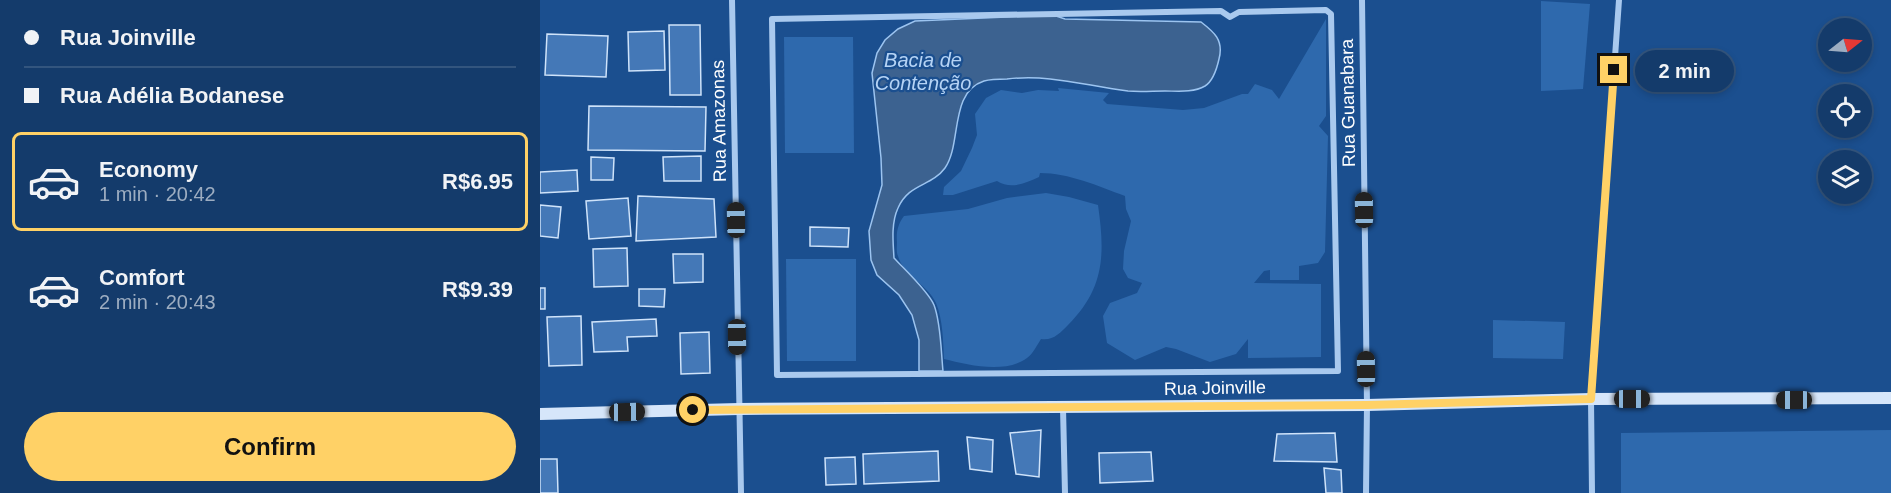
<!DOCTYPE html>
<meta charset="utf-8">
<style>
:root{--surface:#143b6b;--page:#214673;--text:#f1f3f6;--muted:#9dadc1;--line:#33557e;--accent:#ffd166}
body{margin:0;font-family:Arial,sans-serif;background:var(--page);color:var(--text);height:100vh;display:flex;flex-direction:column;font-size:22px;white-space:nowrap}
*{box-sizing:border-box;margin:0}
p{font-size:20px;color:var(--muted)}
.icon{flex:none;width:33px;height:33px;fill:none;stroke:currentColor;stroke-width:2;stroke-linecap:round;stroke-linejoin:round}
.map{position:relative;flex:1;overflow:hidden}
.drawer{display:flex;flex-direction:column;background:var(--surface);width:540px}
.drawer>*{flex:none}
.top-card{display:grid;align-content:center;height:132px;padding:0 24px;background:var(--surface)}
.needle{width:39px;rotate:73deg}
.buttons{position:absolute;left:1278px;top:18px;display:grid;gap:12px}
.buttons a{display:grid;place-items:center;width:54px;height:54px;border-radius:50%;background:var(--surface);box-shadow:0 3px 9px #0003,0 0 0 2px var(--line);font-size:30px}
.end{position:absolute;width:27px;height:27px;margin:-14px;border:8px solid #ffd166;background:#111;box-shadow:0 0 0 3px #111}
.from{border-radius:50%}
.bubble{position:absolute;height:42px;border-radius:21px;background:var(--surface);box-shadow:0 3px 9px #0003,0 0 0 2px var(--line);font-size:20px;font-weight:700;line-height:42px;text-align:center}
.car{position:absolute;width:18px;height:36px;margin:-18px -9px;border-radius:8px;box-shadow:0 0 4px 2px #0007;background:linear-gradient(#222 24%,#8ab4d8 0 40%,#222 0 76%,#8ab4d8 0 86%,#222 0)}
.top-card b{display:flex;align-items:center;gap:21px;height:57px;font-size:22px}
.top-card b+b{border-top:2px solid var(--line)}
.top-card i{width:15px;height:15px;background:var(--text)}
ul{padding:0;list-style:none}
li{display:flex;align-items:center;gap:18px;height:99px;margin:0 12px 9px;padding:0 12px;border:3px solid transparent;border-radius:9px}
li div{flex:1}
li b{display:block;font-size:22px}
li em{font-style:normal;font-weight:700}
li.on{border-color:var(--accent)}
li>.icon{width:54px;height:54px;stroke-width:1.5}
.cta{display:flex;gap:12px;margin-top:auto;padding:12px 24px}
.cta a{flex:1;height:69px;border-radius:36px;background:var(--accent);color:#111;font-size:24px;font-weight:700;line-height:69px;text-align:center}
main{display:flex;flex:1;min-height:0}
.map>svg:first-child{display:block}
.green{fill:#2e69ad}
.water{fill:#3c6290;stroke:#9cc4f0;stroke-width:1.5}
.building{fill:#4478b7;stroke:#cfe3fa;stroke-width:1.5}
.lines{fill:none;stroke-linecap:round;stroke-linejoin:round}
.street{stroke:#a9c9ee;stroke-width:6}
.secondary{stroke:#d6e6fa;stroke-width:12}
.route{stroke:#ffd166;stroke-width:8}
.labels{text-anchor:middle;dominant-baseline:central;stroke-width:4.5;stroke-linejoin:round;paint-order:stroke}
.street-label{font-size:18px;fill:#fff;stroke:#1b4f8f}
.water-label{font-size:20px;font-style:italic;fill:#b5d3f5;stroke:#1b4f8f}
</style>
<main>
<section class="drawer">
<div class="top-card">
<b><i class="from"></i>Rua Joinville</b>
<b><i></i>Rua Adélia Bodanese</b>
</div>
<ul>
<li class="on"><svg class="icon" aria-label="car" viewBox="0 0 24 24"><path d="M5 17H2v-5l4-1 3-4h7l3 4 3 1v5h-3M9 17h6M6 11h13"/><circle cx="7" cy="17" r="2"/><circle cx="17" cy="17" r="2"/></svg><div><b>Economy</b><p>1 min · 20:42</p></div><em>R$6.95</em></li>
<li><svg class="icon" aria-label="car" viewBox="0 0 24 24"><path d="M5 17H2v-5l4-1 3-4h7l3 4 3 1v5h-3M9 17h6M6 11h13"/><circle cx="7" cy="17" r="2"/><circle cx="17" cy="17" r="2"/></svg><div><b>Comfort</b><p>2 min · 20:43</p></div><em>R$9.39</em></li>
</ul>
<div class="cta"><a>Confirm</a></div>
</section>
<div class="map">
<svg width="1351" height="493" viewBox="0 0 1351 493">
<rect width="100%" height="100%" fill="#1b4f8f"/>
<g class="green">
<path d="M 1001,1 L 1050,4 L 1043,89 L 1001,91 Z"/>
<path d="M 786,19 L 786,116 L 779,126 L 788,136 L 785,252 L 778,263 L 759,266 L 759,280 L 730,280 L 730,270 L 724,271 L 714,283 L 781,284 L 781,357 L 708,358 L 708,339 L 696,354 L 670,362 L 636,349 L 626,347 L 595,360 L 567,343 L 563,316 L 570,303 L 597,293 L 602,283 L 588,278 L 583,269 L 584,251 L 591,221 L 586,209 L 585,196 C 558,186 529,173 500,173 L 499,177 C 486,183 471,190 457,181 L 413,195 L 403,195 L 404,187 L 421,171 L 432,148 L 437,135 L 435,114 L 446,98 L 461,90 L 482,93 L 498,90 L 519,91 L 518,88 L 569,93 L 563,100 L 567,104 L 643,110 L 664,108 L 702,94 L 708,94 L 715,84 L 732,90 L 739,99 Z"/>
<path d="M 244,37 L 313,37 L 314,153 L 245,153 Z"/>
<path d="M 506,193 L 529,197 L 558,205 C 565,254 565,288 528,325 C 520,333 513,341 501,339 C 497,345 493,354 487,358 C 465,374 428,365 404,359 C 403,341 403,320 396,303 C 388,285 363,275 358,256 C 356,252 357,246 357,242 C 356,232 358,224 364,216 L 428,209 L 467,198 Z"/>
<path d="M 246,259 L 316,259 L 316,361 L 247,361 Z"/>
<path d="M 953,320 L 1025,322 L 1023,359 L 953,358 Z"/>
<path d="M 1351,430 L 1351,493 L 1081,493 L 1081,433 Z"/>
</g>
<path class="water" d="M 513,15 L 525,19 L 661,22 C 674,32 684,40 679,59 C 677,68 673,81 665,86 C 653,93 637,91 625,91 C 613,91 600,92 588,91 C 546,86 511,74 467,79 C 460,79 451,79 444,81 C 409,92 422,144 405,168 C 391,187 369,183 358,208 C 351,223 353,242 354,258 C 364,269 388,291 394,305 C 401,323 401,352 403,371 L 379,371 L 379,340 L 372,315 L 359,295 L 337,275 L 331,260 L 329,231 L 342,185 L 341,158 L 332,73 L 337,53 L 345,40 L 358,29 L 375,21 Z"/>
<g class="building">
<path d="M 129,25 L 160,25 L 161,95 L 130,95 Z"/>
<path d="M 124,31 L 125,70 L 89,71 L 88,32 Z"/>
<path d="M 7,34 L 68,36 L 66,77 L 5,75 Z"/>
<path d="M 49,106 L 166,107 L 165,151 L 48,150 Z"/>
<path d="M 161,156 L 161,181 L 124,181 L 123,157 Z"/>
<path d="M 51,157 L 74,158 L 73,180 L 51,180 Z"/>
<path d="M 37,170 L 38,191 L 0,193 L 0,172 Z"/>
<path d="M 98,196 L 174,199 L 176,237 L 96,241 Z"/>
<path d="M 88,198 L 91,236 L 49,239 L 46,201 Z"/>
<path d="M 0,205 L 21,207 L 18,238 L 0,236 Z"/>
<path d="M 270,227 L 309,228 L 308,247 L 270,246 Z"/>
<path d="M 87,248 L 88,286 L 54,287 L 53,249 Z"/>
<path d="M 133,254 L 163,254 L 163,282 L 134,283 Z"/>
<rect x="0" y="288" width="5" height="21"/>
<path d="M 99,289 L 125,289 L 124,307 L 99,306 Z"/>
<path d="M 41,316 L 42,365 L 9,366 L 7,317 Z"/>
<path d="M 116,319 L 117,336 L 87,337 L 88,351 L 54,352 L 52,322 Z"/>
<path d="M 169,332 L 170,373 L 141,374 L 140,333 Z"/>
<path d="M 501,430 L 499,477 L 476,474 L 470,433 Z"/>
<path d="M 795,433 L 797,462 L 734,461 L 737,434 Z"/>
<path d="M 427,437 L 453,440 L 452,472 L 430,469 Z"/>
<path d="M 398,451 L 399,481 L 324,484 L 323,454 Z"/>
<path d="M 611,452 L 613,481 L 560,483 L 559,453 Z"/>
<path d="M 315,457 L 316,484 L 286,485 L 285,458 Z"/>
<path d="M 0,459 L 17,459 L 18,493 L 0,493 Z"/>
<path d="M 784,468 L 801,470 L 802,493 L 786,493 Z"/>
</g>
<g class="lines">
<g class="street">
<path d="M 192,0 L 201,493"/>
<path d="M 822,0 L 827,405 L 826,493"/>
<path d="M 786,10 L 791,14 L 798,371 L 237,375 L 232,19 L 681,11 L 690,17 L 699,12 Z"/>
<path d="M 523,408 L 525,493"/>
<path d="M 1052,493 L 1051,399 L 1079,0"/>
</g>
<path class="secondary" d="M 0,414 L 199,409 L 827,405 L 1051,399 L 1351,398"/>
</g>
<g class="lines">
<path class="route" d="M 153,410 L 827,405 L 1051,399 L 1074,70"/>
</g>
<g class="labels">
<g class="street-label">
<text transform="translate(808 103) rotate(-91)">Rua Guanabara</text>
<text transform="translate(179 121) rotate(-91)">Rua Amazonas</text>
<text transform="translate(675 388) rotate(-1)">Rua Joinville</text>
</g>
<g class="water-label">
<text x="383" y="60">Bacia de<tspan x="383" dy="23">Contenção</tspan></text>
</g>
</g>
</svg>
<div class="buttons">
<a><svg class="needle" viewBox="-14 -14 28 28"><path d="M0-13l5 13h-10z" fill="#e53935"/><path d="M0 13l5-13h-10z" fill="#9dadc1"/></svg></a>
<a><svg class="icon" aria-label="locate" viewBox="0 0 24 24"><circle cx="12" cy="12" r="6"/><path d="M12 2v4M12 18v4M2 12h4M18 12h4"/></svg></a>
<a><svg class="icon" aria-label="layers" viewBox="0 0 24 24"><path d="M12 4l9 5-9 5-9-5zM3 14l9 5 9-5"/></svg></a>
</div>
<i class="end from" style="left:153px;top:410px"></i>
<i class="end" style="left:1074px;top:70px"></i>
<div class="bubble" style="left:1095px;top:50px;width:99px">2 min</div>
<i class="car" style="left:824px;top:210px;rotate:359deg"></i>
<i class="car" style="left:196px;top:220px;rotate:359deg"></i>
<i class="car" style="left:197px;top:337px;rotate:179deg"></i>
<i class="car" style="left:826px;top:369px;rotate:359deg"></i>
<i class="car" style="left:1092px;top:399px;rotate:90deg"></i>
<i class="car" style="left:1254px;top:400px;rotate:270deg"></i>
<i class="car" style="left:87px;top:412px;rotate:89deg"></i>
</div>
</main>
